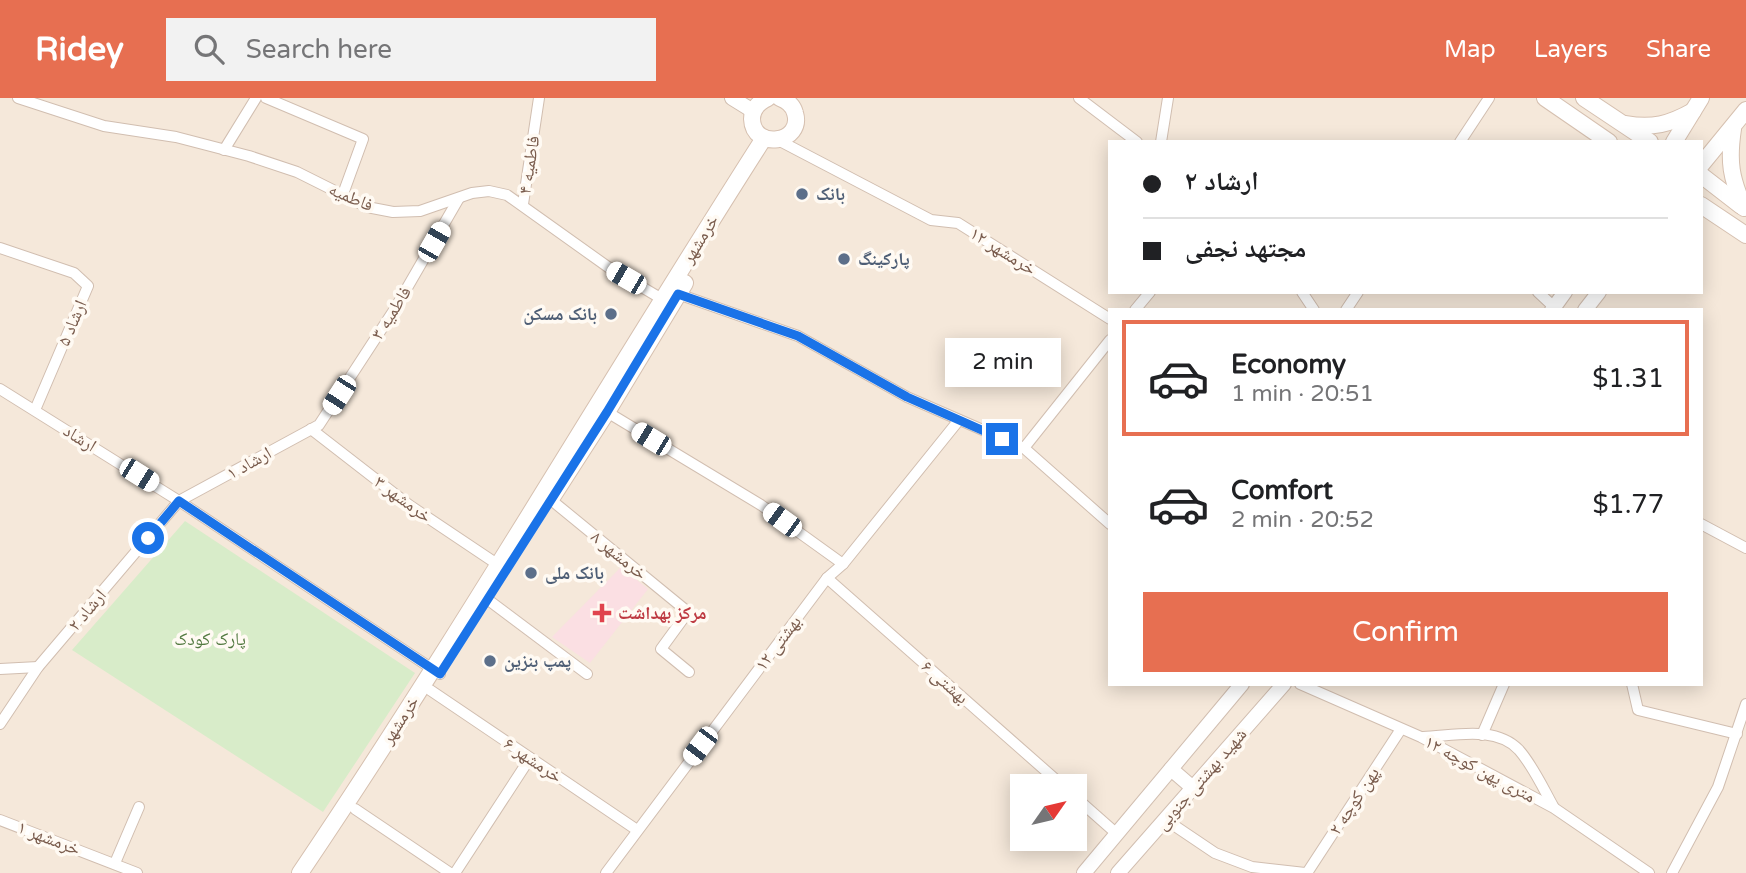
<!DOCTYPE html>
<meta charset="utf-8">
<style>
:root{--surface:#fff;--page:#f2f2f2;--text:#202124;--muted:#757577;--line:#e0e0e0;--accent:#e76f51}
body{margin:0;font-family:"Varela Round","Noto Naskh Arabic",sans-serif;background:var(--page);color:var(--text);height:100vh;display:flex;flex-direction:column;font-size:26px;white-space:nowrap}
*{box-sizing:border-box;margin:0}
p{font-size:23px;color:var(--muted)}
.icon{flex:none;width:38px;height:38px;fill:none;stroke:currentColor;stroke-width:2;stroke-linecap:round;stroke-linejoin:round}
.map{position:relative;flex:1;overflow:hidden}
.panel{position:absolute;left:1108px;top:210px;width:595px;height:378px;display:flex;flex-direction:column;background:var(--surface);border-radius:0px;box-shadow:0 4px 18px #0003}
.panel>*{flex:none}
.hud{position:absolute;left:1108px;top:42px;width:595px;height:154px;border-radius:0px;box-shadow:0 4px 18px #0003;display:grid;align-content:center;height:154px;padding:0 35px;background:var(--surface)}
.needle{width:46px;rotate:56deg}
.tools{position:absolute;left:1010px;top:676px;display:grid;gap:14px}
.tools a{display:grid;place-items:center;width:77px;height:77px;border-radius:0px;background:var(--surface);box-shadow:0 4px 18px #0003;font-size:35px}
.end{position:absolute;width:32px;height:32px;margin:-16px;border:9px solid #1a73e8;background:#fff;box-shadow:0 0 0 4px #fff}
.from{border-radius:50%}
.bubble{position:absolute;height:49px;border-radius:0px;background:var(--surface);box-shadow:0 4px 18px #0003;font-size:23px;font-weight:600;line-height:49px;text-align:center}
.car{position:absolute;width:21px;height:42px;margin:-21px -10px;border-radius:9px;box-shadow:0 0 5px 2px #0007;background:linear-gradient(#fff 24%,#345 0 40%,#fff 0 76%,#345 0 86%,#fff 0)}
.hud b{display:flex;align-items:center;gap:24px;height:66px;font-size:26px}
.hud b+b{border-top:2px solid var(--line)}
.hud i{width:18px;height:18px;background:var(--text)}
ul{padding:12px 0 0;list-style:none}
li{display:flex;align-items:center;gap:21px;height:116px;margin:0 14px 10px;padding:0 21px;border:4px solid transparent;border-radius:0px}
li div{flex:1}
li b{display:block;font-size:26px}
li em{font-style:normal;font-weight:600}
li.on{border-color:var(--accent)}
li>.icon{width:63px;height:63px;stroke-width:1.5}
.cta{display:flex;gap:14px;margin-top:auto;padding:14px 35px}
.cta a{flex:1;height:80px;border-radius:0px;background:var(--accent);color:#fff;font-size:28px;font-weight:600;line-height:80px;text-align:center}
header{display:flex;align-items:center;gap:42px;box-sizing:border-box;height:98px;padding:0 35px;background:var(--accent);color:#fff}
header strong{font-size:33px}
nav{display:flex;gap:38px;margin-inline-start:auto;font-size:24px}
.search{width:490px;height:63px;background:var(--page);display:flex;align-items:center;gap:18px;box-sizing:border-box;padding:0 24px;border-radius:0px;color:var(--muted);font-size:26px}
.map>svg:first-child{display:block}
.residential{fill:#f5e8da;fill-rule:evenodd}
.medical{fill:#fbdfe3}
.green{fill:#d8ecc9}
.lines{fill:none;stroke-linecap:round;stroke-linejoin:round}
.minor-casing{stroke:#d1beb0;stroke-width:12}
.tertiary-casing{stroke:#d1beb0;stroke-width:16}
.secondary-casing{stroke:#d6c0b0;stroke-width:18}
.minor{stroke:#fff;stroke-width:10}
.tertiary{stroke:#fff;stroke-width:14}
.secondary{stroke:#fff;stroke-width:16}
.route{stroke:#1a73e8;stroke-width:9}
.service-dot{fill:#5c6f8a;stroke:#fffaf3;stroke-width:2.5}
.health-dot{fill:#e0444e;stroke:#fffaf3;stroke-width:2.5}
.labels{text-anchor:middle;dominant-baseline:central;stroke-width:7;stroke-linejoin:round;paint-order:stroke}
.street-label{font-size:18px;fill:#7a5c4d;stroke:#fffaf3}
.service-label{font-size:18px;font-weight:bold;fill:#4e5e75;stroke:#fffaf3;text-anchor:start}
.health-label{font-size:18px;font-weight:bold;fill:#be3a42;stroke:#fffaf3;text-anchor:start}
.park-label{font-size:18px;fill:#537a41;stroke:#fffaf3}
</style>
<header>
<strong>Ridey</strong>
<div class="search"><svg class="icon" aria-label="search" viewBox="0 0 24 24"><circle cx="10" cy="10" r="6"/><path d="M15 15l6 6"/></svg>Search here</div>
<nav><a>Map</a><a>Layers</a><a>Share</a></nav>
</header>
<div class="map">
<svg width="1746" height="775" viewBox="0 0 1746 775">
<rect width="100%" height="100%" fill="#fdf6ec"/>
<path class="residential" d="M 0,0 L 1746,0 L 1746,775 L 0,775 ZM 1110,44 L 1701,44 L 1701,194 L 1110,194 ZM 1110,212 L 1701,212 L 1701,586 L 1110,586 ZM 1022,688 L 1074,688 L 1074,740 L 1022,740 Z"/>
<path class="medical" d="M 621,469 L 648,491 L 590,565 L 552,539 Z"/>
<path class="green" d="M 185,423 L 415,575 L 323,714 L 72,552 Z"/>
<g class="lines">
<g class="minor-casing">
<g id="minor">
<path d="M 18,0 L 104,28 L 176,39 L 249,58 L 297,74 L 367,109 L 393,114 L 420,113 L 472,95 L 489,93 L 507,97 L 608,169 L 662,201"/>
<path d="M 266,0 L 363,41 L 343,96"/>
<path d="M 1079,0 L 1137,44"/>
<path d="M 778,42 L 931,122 L 958,125 L 1110,221"/>
<path d="M 1161,44 L 1168,0"/>
<path d="M 1460,44 L 1489,0"/>
<path d="M 224,52 L 256,0"/>
<path d="M 523,106 L 539,0"/>
<path d="M 0,150 L 74,175 L 88,188 L 35,312"/>
<path d="M 1302,194 L 1314,212"/>
<path d="M 1538,194 L 1554,209"/>
<path d="M 678,196 L 798,238 L 907,299 L 1024,350 L 1110,426"/>
<path d="M 1135,212 L 1150,194"/>
<path d="M 1346,212 L 1358,194"/>
<path d="M 0,291 L 179,403 L 440,576"/>
<path d="M 607,314 L 761,407 L 843,466"/>
<path d="M 311,331 L 409,407 L 497,466"/>
<path d="M 1024,350 L 1110,242"/>
<path d="M 550,401 L 688,514 L 661,551 L 689,574"/>
<path d="M 1701,426 L 1746,450"/>
<path d="M 827,480 L 1063,688"/>
<path d="M 487,501 L 587,576"/>
<path d="M 0,571 L 38,569"/>
<path d="M 1300,586 L 1421,639 L 1554,710 L 1649,775"/>
<path d="M 1632,586 L 1638,612 L 1737,636"/>
<path d="M 430,592 L 637,732"/>
<path d="M 0,626 L 38,569 L 179,403 L 319,327 L 396,209 L 459,100"/>
<path d="M 1482,637 L 1504,586"/>
<path d="M 1423,639 C 1453,638 1496,627 1519,652 C 1533,668 1543,690 1553,708"/>
<path d="M 1074,698 L 1117,736"/>
<path d="M 355,711 L 450,775"/>
<path d="M 0,722 L 137,775"/>
<path d="M 1166,722 L 1215,755 L 1252,769 L 1305,775"/>
<path d="M 115,765 L 139,709"/>
<path d="M 455,775 L 530,660"/>
<path d="M 606,775 L 827,480 L 843,466 L 959,322"/>
<path d="M 1307,775 L 1401,631"/>
<path d="M 1672,775 L 1718,689 L 1746,606"/>
</g>
</g>
<g class="tertiary-casing">
<g id="tertiary">
<path d="M 732,0 L 753,13"/>
<path d="M 1552,212 L 1565,194"/>
<path d="M 1585,212 L 1599,194"/>
<path d="M 1171,671 L 1193,690"/>
<path d="M 1084,775 L 1242,586"/>
<path d="M 1118,775 L 1284,586"/>
</g>
</g>
<g class="secondary-casing">
<g id="secondary">
<path d="M 768,0 C 759,4 752,11 752,21 C 753,53 804,45 795,15 C 793,7 788,3 780,0"/>
<path d="M 1545,0 L 1609,44"/>
<path d="M 1584,0 L 1650,44"/>
<path d="M 1626,26 C 1652,31 1670,26 1693,13"/>
<path d="M 1733,31 C 1728,64 1731,80 1744,110"/>
<path d="M 1674,44 L 1701,0"/>
<path d="M 1701,67 L 1746,12"/>
<path d="M 1701,77 L 1741,108"/>
<path d="M 1701,107 L 1746,137"/>
<path d="M 551,401 L 607,314 L 685,185"/>
<path d="M 300,775 C 462,535 608,284 764,40"/>
</g>
</g>
<use href="#minor" class="minor"/>
<use href="#tertiary" class="tertiary"/>
<use href="#secondary" class="secondary"/>
</g>
<g class="lines">
<path class="route" d="M 148,440 L 179,403 L 440,576 L 607,314 L 678,196 L 798,238 L 907,299 L 1002,341"/>
</g>
<g class="service-dot">
<circle cx="802" cy="96" r="7"/>
<circle cx="844" cy="161" r="7"/>
<circle cx="611" cy="216" r="7"/>
<circle cx="531" cy="475" r="7"/>
<circle cx="490" cy="563" r="7"/>
</g>
<path class="health-dot" d="M598.5 504.5h7v7h7v7h-7v7h-7v-7h-7v-7h7z"/>
<g class="labels">
<g class="street-label">
<text transform="translate(529 67) rotate(-81)">فاطمیه ۴</text>
<text transform="translate(351 99) rotate(23)">فاطمیه</text>
<text transform="translate(700 141) rotate(-58)">خرمشهر</text>
<text transform="translate(1003 153) rotate(32)">خرمشهر ۱۲</text>
<text transform="translate(391 215) rotate(-58)">فاطمیه ۳</text>
<text transform="translate(72 225) rotate(-67)">ارشاد ۵</text>
<text transform="translate(80 340) rotate(32)">ارشاد</text>
<text transform="translate(249 365) rotate(-29)">ارشاد ۱</text>
<text transform="translate(403 401) rotate(36)">خرمشهر ۳</text>
<text transform="translate(619 457) rotate(39)">خرمشهر ۸</text>
<text transform="translate(87 512) rotate(-50)">ارشاد ۲</text>
<text transform="translate(778 545) rotate(-53)">بهشتی ۱۲</text>
<text transform="translate(945 584) rotate(41)">بهشتی ۶</text>
<text transform="translate(400 622) rotate(-57)">خرمشهر</text>
<text transform="translate(533 662) rotate(34)">خرمشهر ۶</text>
<text transform="translate(1480 671) rotate(28)">۱۲ متری پهن کوچه</text>
<text transform="translate(1201 681) rotate(-49)">شهید بهشتی جنوبی</text>
<text transform="translate(1354 703) rotate(-57)">پهن کوچه ۲</text>
<text transform="translate(49 740) rotate(21)">خرمشهر ۱</text>
</g>
<g class="service-label">
<text x="816" y="96">بانک</text>
<text x="858" y="161">پارکینگ</text>
<text x="597" y="216" text-anchor="end">بانک مسکن</text>
<text x="545" y="475">بانک ملی</text>
<text x="504" y="563">پمپ بنزین</text>
</g>
<g class="health-label">
<text x="618" y="515">مرکز بهداشت</text>
</g>
<g class="park-label">
<text x="210" y="541">پارک کودک</text>
</g>
</g>
</svg>
<div class="tools">
<a><svg class="needle" viewBox="-14 -14 28 28"><path d="M0-13l5 13h-10z" fill="#e53935"/><path d="M0 13l5-13h-10z" fill="#757577"/></svg></a>
</div>
<i class="end from" style="left:148px;top:440px"></i>
<i class="end" style="left:1002px;top:341px"></i>
<div class="bubble" style="left:945px;top:240px;width:116px">2 min</div>
<i class="car" style="left:434px;top:144px;rotate:30deg"></i>
<i class="car" style="left:626px;top:180px;rotate:300deg"></i>
<i class="car" style="left:339px;top:297px;rotate:213deg"></i>
<i class="car" style="left:651px;top:341px;rotate:301deg"></i>
<i class="car" style="left:139px;top:377px;rotate:122deg"></i>
<i class="car" style="left:782px;top:422px;rotate:306deg"></i>
<i class="car" style="left:700px;top:648px;rotate:217deg"></i>
<div class="hud">
<b><i class="from"></i>ارشاد ۲</b>
<b><i></i>مجتهد نجفی</b>
</div>
<section class="panel">
<ul>
<li class="on"><svg class="icon" aria-label="car" viewBox="0 0 24 24"><path d="M5 17H2v-5l4-1 3-4h7l3 4 3 1v5h-3M9 17h6M6 11h13"/><circle cx="7" cy="17" r="2"/><circle cx="17" cy="17" r="2"/></svg><div><b>Economy</b><p>1 min · 20:51</p></div><em>$1.31</em></li>
<li><svg class="icon" aria-label="car" viewBox="0 0 24 24"><path d="M5 17H2v-5l4-1 3-4h7l3 4 3 1v5h-3M9 17h6M6 11h13"/><circle cx="7" cy="17" r="2"/><circle cx="17" cy="17" r="2"/></svg><div><b>Comfort</b><p>2 min · 20:52</p></div><em>$1.77</em></li>
</ul>
<div class="cta"><a>Confirm</a></div>
</section>
</div>
